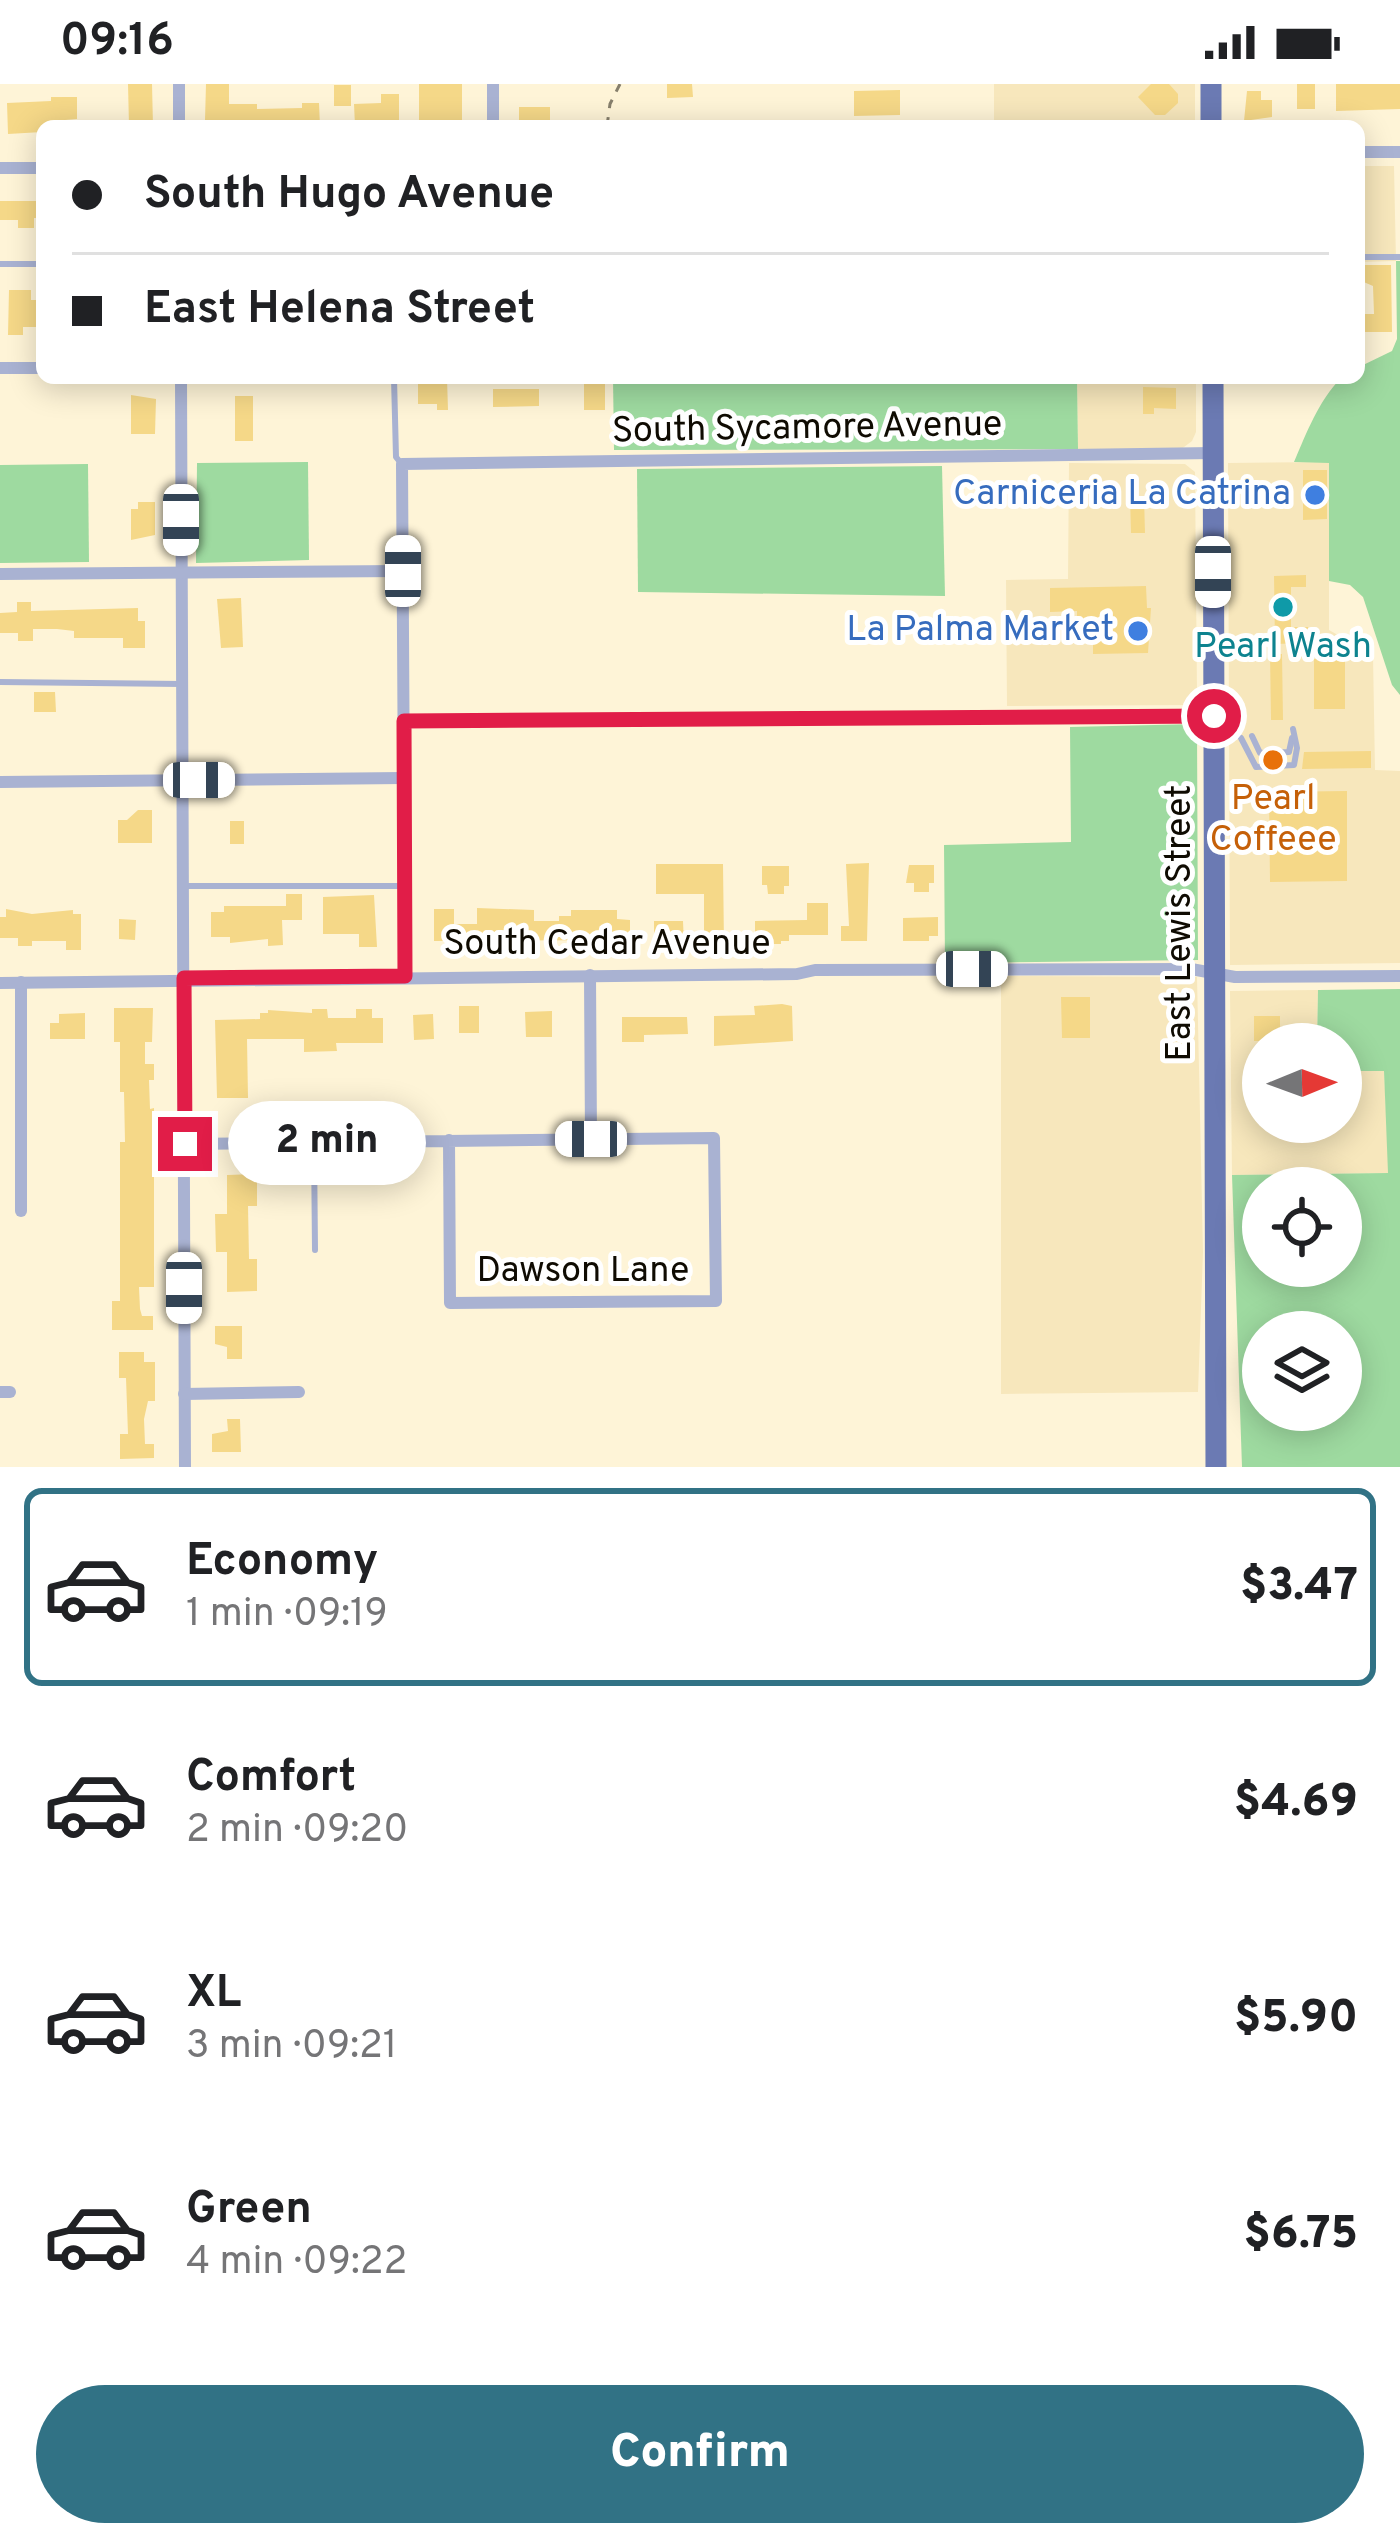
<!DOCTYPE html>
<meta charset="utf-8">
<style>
:root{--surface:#fff;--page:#f2f2f2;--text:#202124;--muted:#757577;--line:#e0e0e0;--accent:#317285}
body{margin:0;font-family:Overpass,sans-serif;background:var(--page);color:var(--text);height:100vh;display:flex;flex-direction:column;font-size:45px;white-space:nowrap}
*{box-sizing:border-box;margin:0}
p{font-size:39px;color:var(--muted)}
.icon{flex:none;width:66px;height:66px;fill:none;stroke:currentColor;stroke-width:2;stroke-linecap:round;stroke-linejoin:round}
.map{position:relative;height:1383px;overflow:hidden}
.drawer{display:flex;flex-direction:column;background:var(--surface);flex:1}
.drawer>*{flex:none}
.banner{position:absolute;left:36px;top:36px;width:1329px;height:264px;border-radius:18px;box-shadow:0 6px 30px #0003;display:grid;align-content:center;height:264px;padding:0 36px;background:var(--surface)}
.needle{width:78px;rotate:89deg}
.controls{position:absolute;left:1242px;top:939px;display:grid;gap:24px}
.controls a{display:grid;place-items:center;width:120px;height:120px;border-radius:50%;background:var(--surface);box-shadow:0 6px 30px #0003;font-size:60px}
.end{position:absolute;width:54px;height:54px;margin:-27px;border:15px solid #e11d48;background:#fff;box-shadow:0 0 0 6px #fff}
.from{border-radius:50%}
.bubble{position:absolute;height:84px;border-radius:42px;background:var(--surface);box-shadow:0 6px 30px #0003;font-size:39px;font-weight:800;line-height:84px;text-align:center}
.car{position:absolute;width:36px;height:72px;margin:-36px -18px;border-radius:15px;box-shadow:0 0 9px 3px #0007;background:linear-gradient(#fff 24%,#345 0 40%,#fff 0 76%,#345 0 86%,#fff 0)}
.banner b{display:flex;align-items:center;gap:42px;height:114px;font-size:45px}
.banner b+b{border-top:3px solid var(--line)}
.banner i{width:30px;height:30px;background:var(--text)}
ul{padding:21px 0 0;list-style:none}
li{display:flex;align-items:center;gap:36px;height:198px;margin:0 24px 18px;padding:0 12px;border:6px solid transparent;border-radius:18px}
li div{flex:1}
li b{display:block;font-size:45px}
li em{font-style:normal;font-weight:800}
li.current{border-color:var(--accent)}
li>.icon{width:108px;height:108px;stroke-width:1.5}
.action{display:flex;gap:24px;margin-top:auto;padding:24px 36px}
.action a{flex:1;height:138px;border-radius:72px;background:var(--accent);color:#fff;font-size:48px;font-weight:800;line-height:138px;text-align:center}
.status{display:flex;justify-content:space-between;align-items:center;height:84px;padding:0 60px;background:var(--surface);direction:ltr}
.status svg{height:33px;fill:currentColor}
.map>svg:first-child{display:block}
.built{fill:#f7e7bc}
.green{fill:#9edaa0;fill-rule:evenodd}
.building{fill:#f5d888}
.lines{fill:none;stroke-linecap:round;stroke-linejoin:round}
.path{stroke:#867f6c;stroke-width:3;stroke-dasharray:9 9;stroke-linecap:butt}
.service{stroke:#a9b2d2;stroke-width:6}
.minor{stroke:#a9b2d2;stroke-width:12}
.primary{stroke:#6b7ab3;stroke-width:21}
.route{stroke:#e11d48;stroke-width:15}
.shop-dot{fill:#3f7fe0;stroke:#fff;stroke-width:4.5}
.culture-dot{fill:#0f9aa8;stroke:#fff;stroke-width:4.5}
.food-dot{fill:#e8710a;stroke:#fff;stroke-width:4.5}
.labels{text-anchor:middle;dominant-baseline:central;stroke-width:10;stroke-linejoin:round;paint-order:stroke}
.street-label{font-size:36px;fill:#0f0b02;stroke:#fff}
.shop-label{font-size:36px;fill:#366cbe;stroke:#fff;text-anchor:end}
.culture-label{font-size:36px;fill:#0d838f;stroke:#fff}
.food-label{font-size:36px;fill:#c56008;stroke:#fff}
</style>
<div class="status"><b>09:16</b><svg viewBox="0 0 49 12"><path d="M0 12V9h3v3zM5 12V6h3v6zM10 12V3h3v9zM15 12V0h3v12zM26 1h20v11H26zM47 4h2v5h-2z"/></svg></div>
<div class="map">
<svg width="1400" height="1383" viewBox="0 0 1400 1383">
<rect width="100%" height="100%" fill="#fef4d7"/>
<g class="built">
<rect x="994" y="0" width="201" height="42"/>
<path d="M 1359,82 L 1394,82 L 1396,177 L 1359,178 Z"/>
<path d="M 1077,294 L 1196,294 L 1196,348 L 1192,357 L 1180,366 L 1078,365 Z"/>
<path d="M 1329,378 L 1329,546 L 1373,571 L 1375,686 L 1400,687 L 1400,879 L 1230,881 L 1228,379 Z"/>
<path d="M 1069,379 L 1185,380 L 1195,388 L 1197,610 L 1188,621 L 1007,622 L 1006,496 L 1068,495 Z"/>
<path d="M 1001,892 L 1197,893 L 1203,1168 L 1198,1308 L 1001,1310 Z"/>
<path d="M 1318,906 L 1317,960 L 1263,960 L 1263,1038 L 1341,1038 L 1341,987 L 1384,986 L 1389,1089 L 1232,1091 L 1230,907 Z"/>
</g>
<g class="green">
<path d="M 1396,177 L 1400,177 L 1400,611 L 1392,601 L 1363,513 L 1350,501 L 1329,497 L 1329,379 L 1294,378 C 1307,348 1318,318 1341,294 L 1359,294 L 1359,283 L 1392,267 L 1397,255 Z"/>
<path d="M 613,294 L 1077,294 L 1078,365 L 614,366 Z"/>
<path d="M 308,378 L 309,476 L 196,479 L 197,379 Z"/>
<path d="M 88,380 L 89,478 L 0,479 L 0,381 Z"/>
<path d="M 942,382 L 945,512 L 638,508 L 637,385 Z"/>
<path d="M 1197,640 L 1198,876 L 945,879 L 944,761 L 1071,758 L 1070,643 Z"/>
<path d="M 1400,905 L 1400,1383 L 1242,1383 L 1232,1091 L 1388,1089 L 1384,987 L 1341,987 L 1341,960 L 1317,960 L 1318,906 ZM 1341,1104 L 1341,1182 L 1263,1182 L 1263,1104 ZM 1341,1248 L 1341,1326 L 1263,1326 L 1263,1248 Z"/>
</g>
<g class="building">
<path d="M 128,0 L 152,0 L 153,42 L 129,42 Z"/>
<path d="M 206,0 L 229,0 L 229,20 L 257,20 L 257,25 L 302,24 L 302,19 L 319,19 L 320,42 L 211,42 L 211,36 L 205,36 Z"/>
<rect x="419" y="0" width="43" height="42"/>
<path d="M 667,0 L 692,0 L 693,13 L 667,14 Z"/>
<path d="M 1151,0 L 1169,0 L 1178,10 L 1178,19 L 1165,31 L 1155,31 L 1138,13 Z"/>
<rect x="1297" y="0" width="18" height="25"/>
<path d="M 1336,0 L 1400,0 L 1400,25 L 1336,27 Z"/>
<rect x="334" y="1" width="17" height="21"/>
<path d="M 900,6 L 900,31 L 854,32 L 854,7 Z"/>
<path d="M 1247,7 L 1261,7 L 1261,16 L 1272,16 L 1272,33 L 1244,37 Z"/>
<path d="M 381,10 L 399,10 L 399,42 L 355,42 L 354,20 L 381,19 Z"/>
<path d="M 51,13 L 77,13 L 77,35 L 65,36 L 65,42 L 42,42 L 42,48 L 8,50 L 7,19 L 51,17 Z"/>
<rect x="519" y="23" width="31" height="19"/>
<path d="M 0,117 L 42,117 L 42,134 L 34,134 L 34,144 L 18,144 L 18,136 L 0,136 Z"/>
<path d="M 1359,181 L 1391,181 L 1392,248 L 1359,248 L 1359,230 L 1374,230 L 1373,202 L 1359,196 Z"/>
<path d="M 9,206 L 31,206 L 31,216 L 42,216 L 42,243 L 23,243 L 23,251 L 8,251 Z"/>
<path d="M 418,294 L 447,294 L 448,326 L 437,326 L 437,320 L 418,320 Z"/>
<path d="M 605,296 L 605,326 L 584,326 L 584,297 Z"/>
<path d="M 1143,303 L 1176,304 L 1176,325 L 1154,324 L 1154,330 L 1143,330 Z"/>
<path d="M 493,305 L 539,305 L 539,322 L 493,323 Z"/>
<path d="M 131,311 L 156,315 L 155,350 L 131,350 Z"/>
<rect x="235" y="312" width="18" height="45"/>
<path d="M 1303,386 L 1327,386 L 1327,435 L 1303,436 Z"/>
<path d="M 1130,413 L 1144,413 L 1145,449 L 1131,449 Z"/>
<path d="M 138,418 L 155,418 L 155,451 L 131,456 L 131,425 L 138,425 Z"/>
<path d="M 1306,491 L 1306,503 L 1291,503 L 1291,543 L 1308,543 L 1308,559 L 1275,560 L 1274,492 Z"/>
<path d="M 1146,502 L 1147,524 L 1151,524 L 1148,569 L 1093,570 L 1093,559 L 1077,559 L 1077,527 L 1050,528 L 1050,504 Z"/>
<path d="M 241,514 L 243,563 L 221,564 L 217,515 Z"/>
<path d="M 17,518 L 31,518 L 31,527 L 138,524 L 138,537 L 145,537 L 145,564 L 123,564 L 123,554 L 74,554 L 74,547 L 57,545 L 33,545 L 33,557 L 18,557 L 18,549 L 0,549 L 0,529 L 17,528 Z"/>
<path d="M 1270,570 L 1282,570 L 1283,636 L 1271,636 Z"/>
<path d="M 1345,574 L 1345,625 L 1314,625 L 1314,575 Z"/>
<path d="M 34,608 L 55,608 L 56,628 L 34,628 Z"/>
<path d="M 1371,667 L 1371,684 L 1302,685 L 1304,668 Z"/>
<path d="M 1347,707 L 1347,797 L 1270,798 L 1269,708 Z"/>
<path d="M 138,726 L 152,726 L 152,759 L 118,759 L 118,736 L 127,736 Z"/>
<rect x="230" y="737" width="14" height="23"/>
<path d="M 869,779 L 867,857 L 841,857 L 841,842 L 849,842 L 846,780 Z"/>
<path d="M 656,780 L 723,780 L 724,861 L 704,861 L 704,810 L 656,810 Z"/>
<path d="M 909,781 L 934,781 L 934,799 L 929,799 L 929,808 L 914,808 L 914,799 L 906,799 Z"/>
<path d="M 762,782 L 789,782 L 789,802 L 784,802 L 784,810 L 768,810 L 767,801 L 762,801 Z"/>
<path d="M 286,810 L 302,810 L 302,836 L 282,836 L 283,861 L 268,862 L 268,855 L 230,859 L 230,853 L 211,853 L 211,828 L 224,828 L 224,822 L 286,822 Z"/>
<path d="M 374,811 L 377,863 L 359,863 L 359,850 L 323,850 L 323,813 Z"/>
<path d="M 807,819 L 828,819 L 828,851 L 789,851 L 789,857 L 781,857 L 781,860 L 755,860 L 755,837 L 807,836 Z"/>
<path d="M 477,824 L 534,826 L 534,837 L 559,837 L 559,832 L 571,832 L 571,826 L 617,826 L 617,835 L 630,836 L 630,856 L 434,857 L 434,825 L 454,825 L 454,840 L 477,840 Z"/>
<path d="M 6,825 L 32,830 L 73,826 L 73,830 L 81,830 L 81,866 L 66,866 L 66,857 L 32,857 L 32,862 L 18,862 L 18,854 L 0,854 L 0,833 L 6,833 Z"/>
<path d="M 938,833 L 938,852 L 929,852 L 929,857 L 903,857 L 903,834 Z"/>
<path d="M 119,835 L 136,836 L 135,856 L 119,855 Z"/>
<path d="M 654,837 L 683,837 L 684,861 L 654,861 Z"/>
<path d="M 1061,913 L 1090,913 L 1090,954 L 1062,954 Z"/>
<path d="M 782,920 L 792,922 L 793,957 L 714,962 L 714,932 L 755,931 L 754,922 Z"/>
<rect x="459" y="922" width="20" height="27"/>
<path d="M 114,924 L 153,924 L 152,958 L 145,958 L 145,980 L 154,980 L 154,996 L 149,996 L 150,1025 L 154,1024 L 154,1203 L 139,1203 L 140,1225 L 142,1232 L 153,1232 L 153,1246 L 112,1246 L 112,1217 L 120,1217 L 120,1058 L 125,1058 L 124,1008 L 120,1008 L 120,958 L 114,958 Z"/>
<path d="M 312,925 L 327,925 L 328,934 L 356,934 L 356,925 L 372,925 L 372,934 L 383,934 L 383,959 L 336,959 L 337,967 L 304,968 L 304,955 L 247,955 L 248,1014 L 217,1014 L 215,936 L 260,935 L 260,929 L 268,929 L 268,926 L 312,929 Z"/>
<path d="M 552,927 L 552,953 L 526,953 L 525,928 Z"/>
<path d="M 85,929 L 85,955 L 50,955 L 50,939 L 59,939 L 59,930 Z"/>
<path d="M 433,930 L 434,955 L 414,956 L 413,931 Z"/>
<rect x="1254" y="932" width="26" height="25"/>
<path d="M 622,933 L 687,933 L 688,950 L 644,951 L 644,958 L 622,958 Z"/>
<path d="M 257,1090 L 257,1122 L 248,1122 L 249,1175 L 257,1175 L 257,1207 L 227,1208 L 227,1168 L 216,1168 L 215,1130 L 227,1130 L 227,1091 Z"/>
<path d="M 215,1242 L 242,1242 L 242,1275 L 227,1275 L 227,1263 L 215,1260 Z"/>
<path d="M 119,1268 L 144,1268 L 144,1278 L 155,1278 L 155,1317 L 148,1317 L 144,1335 L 145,1360 L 154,1360 L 154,1374 L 120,1375 L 120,1350 L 128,1350 L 126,1294 L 119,1294 Z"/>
<path d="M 227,1335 L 240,1335 L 241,1368 L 212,1368 L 212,1350 L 228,1347 Z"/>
</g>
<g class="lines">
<path class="path" d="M 607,42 L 610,20 L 620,0"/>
<g class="service">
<path d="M 1359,173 L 1400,173"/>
<path d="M 0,180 L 42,180"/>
<path d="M 394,294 L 396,373 L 400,378"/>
<path d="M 0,598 L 182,600"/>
<path d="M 1252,652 L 1260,669 L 1289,668 L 1292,654"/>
<path d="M 1241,654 L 1256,683 L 1294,681 L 1297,664 L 1293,645"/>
<path d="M 186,802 L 404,802"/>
<path d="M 314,1061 L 315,1166"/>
</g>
<g class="minor">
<path d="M 179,0 L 179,42"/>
<path d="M 493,0 L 493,42"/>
<path d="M 1359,68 L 1400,68"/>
<path d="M 0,84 L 42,84"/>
<path d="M 0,284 L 42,284"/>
<path d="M 181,294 L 185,1383"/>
<path d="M 0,490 L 403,487"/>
<path d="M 403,637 L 1213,632"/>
<path d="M 0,698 L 403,694"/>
<path d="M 590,891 L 591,1055"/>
<path d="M 405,892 L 402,380 L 1213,369"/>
<path d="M 21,898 L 21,1127"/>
<path d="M 0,899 L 797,890 L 815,886 L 1191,885 L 1235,893 L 1400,892"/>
<path d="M 185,1060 L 714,1054 L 716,1217 L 450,1219 L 449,1056"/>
<path d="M 0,1308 L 10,1308"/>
<path d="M 184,1310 L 299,1308"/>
</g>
<g class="primary">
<path d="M 1211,0 L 1211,42"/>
<path d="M 1213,294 L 1216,1383"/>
</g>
</g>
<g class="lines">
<path class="route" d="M 185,1060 L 184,894 L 405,892 L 404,637 L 1214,632"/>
</g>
<g class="shop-dot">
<circle cx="1315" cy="411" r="12"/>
<circle cx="1138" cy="547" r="12"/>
</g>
<circle class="culture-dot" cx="1283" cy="523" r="12"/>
<circle class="food-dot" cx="1273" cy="676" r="12"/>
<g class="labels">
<g class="street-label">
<text transform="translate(807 345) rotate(-1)">South Sycamore Avenue</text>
<text transform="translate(1181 839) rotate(-90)">East Lewis Street</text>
<text x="607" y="861">South Cedar Avenue</text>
<text x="583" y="1188">Dawson Lane</text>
</g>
<g class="shop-label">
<text x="1291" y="411">Carniceria La Catrina</text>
<text x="1114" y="547">La Palma Market</text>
</g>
<g class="culture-label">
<text x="1283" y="564">Pearl Wash</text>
</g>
<g class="food-label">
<text x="1273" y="716">Pearl<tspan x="1273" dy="41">Coffeee</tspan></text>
</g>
</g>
</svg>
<div class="controls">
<a><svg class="needle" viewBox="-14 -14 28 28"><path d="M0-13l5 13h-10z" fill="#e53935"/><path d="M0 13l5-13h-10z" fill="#757577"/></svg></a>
<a><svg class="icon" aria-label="locate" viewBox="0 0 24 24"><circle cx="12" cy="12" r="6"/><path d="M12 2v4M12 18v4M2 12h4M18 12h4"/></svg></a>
<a><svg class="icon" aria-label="layers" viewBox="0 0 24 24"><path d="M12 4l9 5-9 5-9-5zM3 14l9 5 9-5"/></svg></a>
</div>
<i class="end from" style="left:1214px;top:632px"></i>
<i class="end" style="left:185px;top:1060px"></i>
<div class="bubble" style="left:228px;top:1017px;width:198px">2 min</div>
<i class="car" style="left:181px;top:436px;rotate:180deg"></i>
<i class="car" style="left:403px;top:487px;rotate:0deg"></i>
<i class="car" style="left:1213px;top:488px;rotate:180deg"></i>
<i class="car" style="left:199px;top:696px;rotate:90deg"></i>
<i class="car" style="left:972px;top:885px;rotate:90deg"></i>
<i class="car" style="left:591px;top:1055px;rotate:270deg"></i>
<i class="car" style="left:184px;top:1204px;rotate:180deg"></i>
<div class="banner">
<b><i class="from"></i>South Hugo Avenue</b>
<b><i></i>East Helena Street</b>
</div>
</div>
<section class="drawer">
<ul>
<li class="current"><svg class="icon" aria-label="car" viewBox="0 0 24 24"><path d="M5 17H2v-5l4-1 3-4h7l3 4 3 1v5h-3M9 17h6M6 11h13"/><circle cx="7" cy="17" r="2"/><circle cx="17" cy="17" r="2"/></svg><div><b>Economy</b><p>1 min · 09:19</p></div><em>$3.47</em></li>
<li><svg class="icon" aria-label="car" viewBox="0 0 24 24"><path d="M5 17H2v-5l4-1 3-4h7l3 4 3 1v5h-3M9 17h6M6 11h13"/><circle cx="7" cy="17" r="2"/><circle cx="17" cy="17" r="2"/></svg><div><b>Comfort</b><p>2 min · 09:20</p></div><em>$4.69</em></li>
<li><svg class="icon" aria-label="car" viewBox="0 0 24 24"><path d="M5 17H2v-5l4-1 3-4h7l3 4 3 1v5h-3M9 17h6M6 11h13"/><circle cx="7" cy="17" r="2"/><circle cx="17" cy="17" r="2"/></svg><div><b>XL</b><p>3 min · 09:21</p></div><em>$5.90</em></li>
<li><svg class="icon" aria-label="car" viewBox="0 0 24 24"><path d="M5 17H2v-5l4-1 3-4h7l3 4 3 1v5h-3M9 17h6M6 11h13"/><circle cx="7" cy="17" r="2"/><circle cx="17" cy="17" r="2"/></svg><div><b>Green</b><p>4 min · 09:22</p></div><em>$6.75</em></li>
</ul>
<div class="action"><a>Confirm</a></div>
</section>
